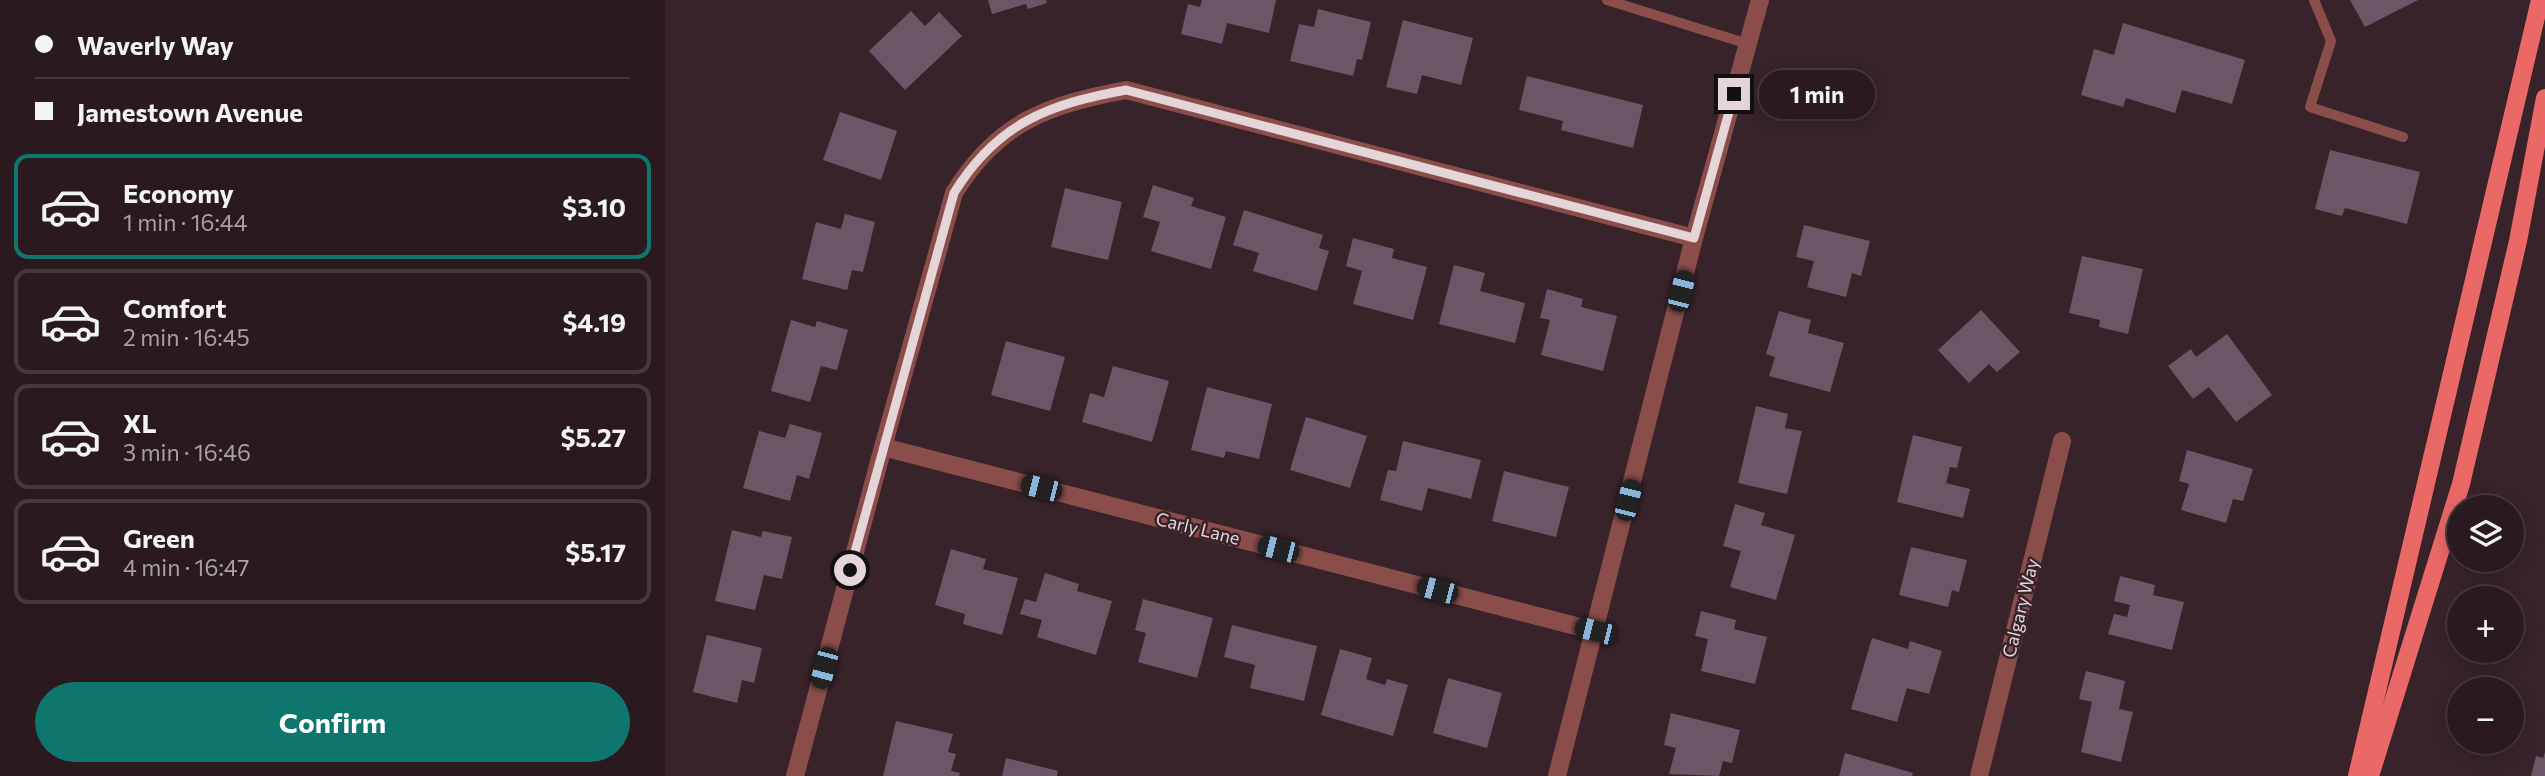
<!DOCTYPE html>
<meta charset="utf-8">
<style>
:root{--surface:#2a1a20;--page:#36272d;--text:#f1f3f6;--muted:#a5a1a5;--line:#46383e;--accent:#0f766e}
body{margin:0;font-family:Commissioner,sans-serif;background:var(--page);color:var(--text);height:100vh;display:flex;flex-direction:column;font-size:26px;white-space:nowrap}
*{box-sizing:border-box;margin:0}
p{font-size:23px;color:var(--muted)}
.icon{flex:none;width:38px;height:38px;fill:none;stroke:currentColor;stroke-width:2;stroke-linecap:round;stroke-linejoin:round}
.map{position:relative;flex:1;overflow:hidden}
.details{display:flex;flex-direction:column;background:var(--surface);width:665px}
.details>*{flex:none}
.hud{display:grid;align-content:center;height:154px;padding:0 35px;background:var(--surface)}
.controls{position:absolute;left:1782px;top:495px;display:grid;gap:14px}
.controls a{display:grid;place-items:center;width:77px;height:77px;border-radius:50%;background:var(--surface);box-shadow:0 4px 18px #0003,0 0 0 2px var(--line);font-size:35px}
.end{position:absolute;width:32px;height:32px;margin:-16px;border:9px solid #e4d5d9;background:#111;box-shadow:0 0 0 4px #111}
.from{border-radius:50%}
.bubble{position:absolute;height:49px;border-radius:24px;background:var(--surface);box-shadow:0 4px 18px #0003,0 0 0 2px var(--line);font-size:23px;font-weight:700;line-height:49px;text-align:center}
.car{position:absolute;width:21px;height:42px;margin:-21px -10px;border-radius:9px;box-shadow:0 0 5px 2px #0007;background:linear-gradient(#222 24%,#8ab4d8 0 40%,#222 0 76%,#8ab4d8 0 86%,#222 0)}
.hud b{display:flex;align-items:center;gap:24px;height:66px;font-size:26px}
.hud b+b{border-top:2px solid var(--line)}
.hud i{width:18px;height:18px;background:var(--text)}
ul{padding:0;list-style:none}
li{display:flex;align-items:center;gap:21px;height:105px;margin:0 14px 10px;padding:0 21px;border:4px solid var(--line);border-radius:14px}
li div{flex:1}
li b{display:block;font-size:26px}
li em{font-style:normal;font-weight:700}
li.current{border-color:var(--accent)}
li>.icon{width:63px;height:63px;stroke-width:1.5}
.primary-button{display:flex;gap:14px;margin-top:auto;padding:14px 35px}
.primary-button a{flex:1;height:80px;border-radius:42px;background:var(--accent);color:#fff;font-size:28px;font-weight:700;line-height:80px;text-align:center}
main{display:flex;flex:1;min-height:0}
.map>svg:first-child{display:block}
.building{fill:#6a5665}
.lines{fill:none;stroke-linecap:round;stroke-linejoin:round}
.lane{stroke:#8b4d4a;stroke-width:10}
.street{stroke:#8b4d4a;stroke-width:18}
.primary{stroke:#ea6967;stroke-width:18}
.route{stroke:#e4d5d9;stroke-width:9}
.labels{text-anchor:middle;dominant-baseline:central;stroke-width:5;stroke-linejoin:round;paint-order:stroke}
.street-label{font-size:18px;fill:#e4d5d9;stroke:#38232a}
</style>
<main>
<section class="details">
<div class="hud">
<b><i class="from"></i>Waverly Way</b>
<b><i></i>Jamestown Avenue</b>
</div>
<ul>
<li class="current"><svg class="icon" aria-label="car" viewBox="0 0 24 24"><path d="M5 17H2v-5l4-1 3-4h7l3 4 3 1v5h-3M9 17h6M6 11h13"/><circle cx="7" cy="17" r="2"/><circle cx="17" cy="17" r="2"/></svg><div><b>Economy</b><p>1 min · 16:44</p></div><em>$3.10</em></li>
<li><svg class="icon" aria-label="car" viewBox="0 0 24 24"><path d="M5 17H2v-5l4-1 3-4h7l3 4 3 1v5h-3M9 17h6M6 11h13"/><circle cx="7" cy="17" r="2"/><circle cx="17" cy="17" r="2"/></svg><div><b>Comfort</b><p>2 min · 16:45</p></div><em>$4.19</em></li>
<li><svg class="icon" aria-label="car" viewBox="0 0 24 24"><path d="M5 17H2v-5l4-1 3-4h7l3 4 3 1v5h-3M9 17h6M6 11h13"/><circle cx="7" cy="17" r="2"/><circle cx="17" cy="17" r="2"/></svg><div><b>XL</b><p>3 min · 16:46</p></div><em>$5.27</em></li>
<li><svg class="icon" aria-label="car" viewBox="0 0 24 24"><path d="M5 17H2v-5l4-1 3-4h7l3 4 3 1v5h-3M9 17h6M6 11h13"/><circle cx="7" cy="17" r="2"/><circle cx="17" cy="17" r="2"/></svg><div><b>Green</b><p>4 min · 16:47</p></div><em>$5.17</em></li>
</ul>
<div class="primary-button"><a>Confirm</a></div>
</section>
<div class="map">
<svg width="1880" height="776" viewBox="0 0 1880 776">
<rect width="100%" height="100%" fill="#38232a"/>
<g class="building">
<path d="M 323,0 L 381,0 L 382,3 L 363,9 L 361,4 L 327,14 Z"/>
<path d="M 537,0 L 611,0 L 604,33 L 562,23 L 557,44 L 516,34 L 523,4 L 535,7 Z"/>
<path d="M 1685,0 L 1753,0 L 1700,27 Z"/>
<path d="M 653,9 L 706,22 L 697,60 L 692,59 L 688,76 L 625,61 L 634,24 L 649,27 Z"/>
<path d="M 246,11 L 260,26 L 274,12 L 297,36 L 240,90 L 204,51 Z"/>
<path d="M 738,20 L 808,38 L 796,85 L 757,75 L 752,94 L 721,87 Z"/>
<path d="M 1458,23 L 1580,60 L 1567,104 L 1517,90 L 1510,113 L 1461,98 L 1458,107 L 1416,95 L 1429,49 L 1449,55 Z"/>
<path d="M 862,76 L 978,105 L 968,148 L 896,130 L 898,121 L 854,110 Z"/>
<path d="M 175,112 L 232,131 L 216,180 L 158,160 Z"/>
<path d="M 1665,150 L 1755,172 L 1742,224 L 1680,208 L 1677,216 L 1650,209 Z"/>
<path d="M 488,185 L 529,198 L 526,206 L 561,217 L 546,269 L 486,251 L 495,222 L 478,217 Z"/>
<path d="M 400,188 L 457,202 L 443,260 L 386,247 Z"/>
<path d="M 579,210 L 658,235 L 654,248 L 664,251 L 652,291 L 588,271 L 594,253 L 568,245 Z"/>
<path d="M 180,214 L 210,222 L 198,272 L 187,270 L 182,290 L 137,279 L 151,222 L 176,229 Z"/>
<path d="M 1139,225 L 1205,241 L 1196,276 L 1187,273 L 1181,297 L 1142,287 L 1149,261 L 1131,257 Z"/>
<path d="M 688,238 L 729,249 L 727,258 L 762,267 L 748,320 L 688,304 L 697,271 L 681,266 Z"/>
<path d="M 1417,256 L 1478,269 L 1463,334 L 1434,327 L 1435,320 L 1404,313 Z"/>
<path d="M 789,265 L 820,273 L 815,291 L 860,303 L 850,343 L 774,324 Z"/>
<path d="M 882,289 L 918,299 L 916,307 L 952,316 L 938,371 L 876,355 L 885,320 L 875,318 Z"/>
<path d="M 1316,310 L 1355,352 L 1332,372 L 1324,364 L 1304,383 L 1273,350 Z"/>
<path d="M 1114,311 L 1146,320 L 1143,333 L 1179,343 L 1165,392 L 1104,376 L 1110,357 L 1101,354 Z"/>
<path d="M 126,320 L 150,327 L 152,321 L 183,330 L 172,370 L 156,366 L 145,402 L 106,391 Z"/>
<path d="M 1562,334 L 1607,395 L 1571,422 L 1544,387 L 1528,399 L 1503,366 L 1526,349 L 1531,357 Z"/>
<path d="M 341,341 L 400,357 L 385,411 L 326,395 Z"/>
<path d="M 448,366 L 504,381 L 487,442 L 417,422 L 425,393 L 439,397 Z"/>
<path d="M 542,387 L 607,404 L 594,459 L 561,451 L 559,458 L 526,450 Z"/>
<path d="M 1091,406 L 1123,414 L 1120,428 L 1137,431 L 1122,494 L 1073,483 Z"/>
<path d="M 641,417 L 702,436 L 685,488 L 625,470 Z"/>
<path d="M 125,424 L 157,433 L 144,479 L 132,475 L 125,501 L 78,488 L 94,431 L 120,438 Z"/>
<path d="M 1248,435 L 1297,447 L 1292,468 L 1285,467 L 1281,483 L 1305,489 L 1298,518 L 1232,502 Z"/>
<path d="M 738,441 L 816,460 L 806,499 L 763,488 L 757,511 L 715,500 L 723,470 L 731,471 Z"/>
<path d="M 1522,450 L 1588,469 L 1578,501 L 1568,499 L 1561,523 L 1516,510 L 1524,484 L 1514,481 Z"/>
<path d="M 839,471 L 904,487 L 891,537 L 827,521 Z"/>
<path d="M 1070,504 L 1100,513 L 1096,525 L 1130,535 L 1111,600 L 1065,587 L 1076,551 L 1058,546 Z"/>
<path d="M 67,530 L 96,537 L 98,531 L 127,537 L 117,579 L 99,575 L 90,610 L 50,601 Z"/>
<path d="M 1246,547 L 1302,560 L 1294,592 L 1287,590 L 1283,607 L 1234,595 Z"/>
<path d="M 286,549 L 321,559 L 318,569 L 353,578 L 337,635 L 298,624 L 300,614 L 270,605 Z"/>
<path d="M 380,573 L 414,584 L 412,591 L 447,601 L 431,655 L 372,637 L 377,620 L 355,614 L 360,599 L 371,602 Z"/>
<path d="M 1455,576 L 1490,585 L 1488,595 L 1519,602 L 1507,650 L 1443,634 L 1449,614 L 1462,617 L 1465,605 L 1449,601 Z"/>
<path d="M 478,599 L 548,618 L 532,678 L 473,662 L 481,633 L 470,630 Z"/>
<path d="M 1036,611 L 1071,620 L 1069,629 L 1102,637 L 1090,684 L 1036,671 L 1043,639 L 1030,636 Z"/>
<path d="M 567,625 L 652,646 L 639,701 L 585,688 L 590,665 L 559,657 Z"/>
<path d="M 42,635 L 97,648 L 89,683 L 77,680 L 72,703 L 28,692 Z"/>
<path d="M 1207,638 L 1243,649 L 1245,641 L 1277,651 L 1264,694 L 1242,688 L 1232,722 L 1186,709 Z"/>
<path d="M 675,649 L 707,658 L 701,679 L 720,685 L 722,679 L 743,685 L 728,736 L 656,715 Z"/>
<path d="M 1421,671 L 1460,681 L 1454,709 L 1468,712 L 1456,762 L 1416,752 L 1427,702 L 1414,699 Z"/>
<path d="M 783,678 L 837,693 L 822,748 L 768,733 Z"/>
<path d="M 1006,713 L 1075,730 L 1067,763 L 1058,761 L 1054,776 L 1004,774 L 1011,748 L 999,745 Z"/>
<path d="M 231,721 L 288,734 L 283,752 L 291,754 L 286,771 L 295,773 L 294,776 L 218,776 Z"/>
<path d="M 1880,752 L 1880,776 L 1866,776 L 1871,756 L 1878,758 Z"/>
<path d="M 1180,753 L 1248,773 L 1247,776 L 1174,776 Z"/>
<path d="M 341,758 L 393,771 L 392,776 L 337,776 Z"/>
</g>
<g class="lines">
<g class="lane">
<path d="M 942,0 L 1083,44"/>
<path d="M 1649,0 L 1666,41 L 1645,107 L 1738,137"/>
</g>
<g class="street">
<path d="M 218,447 L 930,631"/>
<path d="M 130,776 L 218,447 L 289,193 C 333,122 382,105 461,90 L 1029,238"/>
<path d="M 892,776 L 1029,238 L 1095,0"/>
<path d="M 1314,776 L 1397,441"/>
</g>
<g class="primary">
<path d="M 1692,776 L 1875,0"/>
<path d="M 1705,776 L 1796,484 L 1853,241 L 1880,98"/>
</g>
</g>
<g class="lines">
<path class="route" d="M 185,570 L 289,193 C 332,123 384,104 461,90 L 1029,238 L 1069,94"/>
</g>
<g class="labels">
<g class="street-label">
<text transform="translate(533 528) rotate(14)">Carly Lane</text>
<text transform="translate(1355 608) rotate(-76)">Calgary Way</text>
</g>
</g>
</svg>
<div class="controls">
<a><svg class="icon" aria-label="layers" viewBox="0 0 24 24"><path d="M12 4l9 5-9 5-9-5zM3 14l9 5 9-5"/></svg></a>
<a>+</a>
<a>−</a>
</div>
<i class="end from" style="left:185px;top:570px"></i>
<i class="end" style="left:1069px;top:94px"></i>
<div class="bubble" style="left:1094px;top:70px;width:116px">1 min</div>
<i class="car" style="left:1016px;top:291px;rotate:14deg"></i>
<i class="car" style="left:376px;top:488px;rotate:284deg"></i>
<i class="car" style="left:963px;top:500px;rotate:14deg"></i>
<i class="car" style="left:613px;top:549px;rotate:284deg"></i>
<i class="car" style="left:772px;top:590px;rotate:285deg"></i>
<i class="car" style="left:930px;top:631px;rotate:284deg"></i>
<i class="car" style="left:159px;top:668px;rotate:195deg"></i>
</div>
</main>
